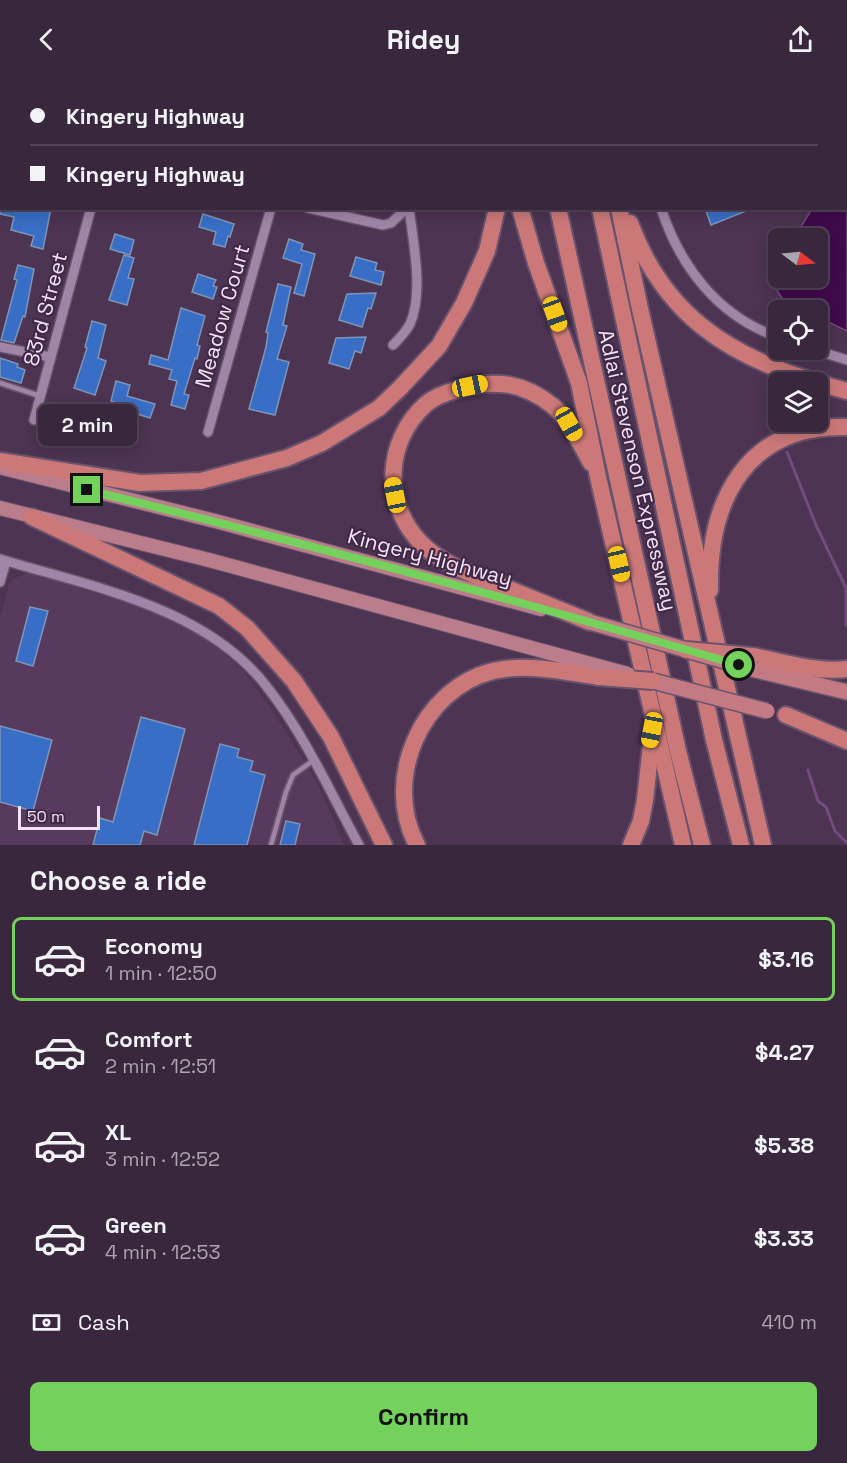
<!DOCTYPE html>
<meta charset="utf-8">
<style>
:root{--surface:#39273e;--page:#402f45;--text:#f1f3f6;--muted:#aba5b0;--line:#534458;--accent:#74d25c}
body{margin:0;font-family:"Space Grotesk",sans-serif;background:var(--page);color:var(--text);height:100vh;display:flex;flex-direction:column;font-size:22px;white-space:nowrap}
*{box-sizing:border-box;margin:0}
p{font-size:20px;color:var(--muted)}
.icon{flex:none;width:33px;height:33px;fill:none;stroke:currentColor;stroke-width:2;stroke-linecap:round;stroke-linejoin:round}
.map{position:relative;height:767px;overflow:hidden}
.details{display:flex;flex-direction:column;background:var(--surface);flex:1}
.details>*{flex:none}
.top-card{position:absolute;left:0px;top:0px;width:848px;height:132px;box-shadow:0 3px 15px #0003,0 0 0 2px var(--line);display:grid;align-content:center;height:132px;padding:0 30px;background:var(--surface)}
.needle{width:39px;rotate:106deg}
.tools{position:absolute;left:768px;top:150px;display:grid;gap:12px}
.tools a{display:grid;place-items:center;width:60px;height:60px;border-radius:9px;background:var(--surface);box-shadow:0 3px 15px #0003,0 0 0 2px var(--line);font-size:30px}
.scale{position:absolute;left:18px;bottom:15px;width:82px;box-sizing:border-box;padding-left:6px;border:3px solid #f2e3f6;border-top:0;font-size:16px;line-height:21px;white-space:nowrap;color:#f2e3f6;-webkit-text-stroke:4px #412947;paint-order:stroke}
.end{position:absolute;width:27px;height:27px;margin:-14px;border:8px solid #74d25c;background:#111;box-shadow:0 0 0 3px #111}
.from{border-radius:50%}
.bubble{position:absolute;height:42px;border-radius:9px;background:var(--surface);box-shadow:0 3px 15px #0003,0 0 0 2px var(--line);font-size:20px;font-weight:800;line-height:42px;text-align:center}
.car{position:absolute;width:18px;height:36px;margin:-18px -9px;border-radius:8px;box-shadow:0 0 4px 2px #0007;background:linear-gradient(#f5c518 24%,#345 0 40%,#f5c518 0 76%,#345 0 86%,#f5c518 0)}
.top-card b{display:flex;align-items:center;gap:21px;height:57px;font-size:22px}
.top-card b+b{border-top:2px solid var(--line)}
.top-card i{width:15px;height:15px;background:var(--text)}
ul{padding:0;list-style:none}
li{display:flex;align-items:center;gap:18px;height:84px;margin:0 12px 9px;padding:0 18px;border:3px solid transparent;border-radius:9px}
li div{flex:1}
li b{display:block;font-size:22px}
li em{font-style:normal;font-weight:800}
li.on{border-color:var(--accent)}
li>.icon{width:54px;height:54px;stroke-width:1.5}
h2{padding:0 30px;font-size:27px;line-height:72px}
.pay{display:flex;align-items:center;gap:15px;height:66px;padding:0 30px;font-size:22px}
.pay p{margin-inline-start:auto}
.action{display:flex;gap:12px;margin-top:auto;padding:12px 30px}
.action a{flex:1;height:69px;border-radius:9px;background:var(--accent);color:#111;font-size:24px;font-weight:800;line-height:69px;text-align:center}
header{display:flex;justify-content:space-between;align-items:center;height:78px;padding:0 30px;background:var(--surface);font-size:27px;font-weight:800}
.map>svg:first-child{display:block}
.built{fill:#573a5e}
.water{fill:#400a4c;stroke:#754b7f;stroke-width:1.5}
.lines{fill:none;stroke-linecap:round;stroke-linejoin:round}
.stream{stroke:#754b7f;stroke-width:3}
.building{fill:#386ec5;stroke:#7e95b9;stroke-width:1.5}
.service-casing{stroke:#68526c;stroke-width:8}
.minor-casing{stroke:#68526c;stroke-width:12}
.primary-casing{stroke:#68526c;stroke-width:16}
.trunk-casing{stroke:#68526c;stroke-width:18}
.motorway-casing{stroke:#68526c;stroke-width:20}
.service{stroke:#a185a8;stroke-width:4.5}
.minor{stroke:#a185a8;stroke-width:9}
.primary{stroke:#bb7d8c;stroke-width:14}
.trunk{stroke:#c47a82;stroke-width:15}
.motorway{stroke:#cc7879;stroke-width:16}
.primary-bridge-casing{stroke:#68526c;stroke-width:16;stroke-linecap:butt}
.trunk-bridge-casing{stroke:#68526c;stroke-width:18;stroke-linecap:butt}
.motorway-bridge-casing{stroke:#68526c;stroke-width:20;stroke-linecap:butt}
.primary-bridge{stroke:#bb7d8c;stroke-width:14}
.trunk-bridge{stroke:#c47a82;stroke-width:15}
.motorway-bridge{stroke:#cc7879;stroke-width:16}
.route{stroke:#74d25c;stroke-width:8}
.labels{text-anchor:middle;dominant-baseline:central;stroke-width:4.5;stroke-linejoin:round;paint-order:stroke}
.street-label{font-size:21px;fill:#f2e3f6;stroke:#412947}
</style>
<header><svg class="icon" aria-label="back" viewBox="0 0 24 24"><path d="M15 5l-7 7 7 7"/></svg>Ridey<svg class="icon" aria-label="share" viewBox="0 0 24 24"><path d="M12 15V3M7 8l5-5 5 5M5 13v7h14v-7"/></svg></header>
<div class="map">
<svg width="847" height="767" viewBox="0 0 847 767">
<rect width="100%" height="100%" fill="#4c3452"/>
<path class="built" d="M 29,495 L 156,534 L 187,549 L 215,567 L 244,593 L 277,640 L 317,704 L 344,767 L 0,767 L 0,541 L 9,505 L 17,499 Z"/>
<path class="water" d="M 847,101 L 847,253 L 818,239 L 818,232 L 798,232 L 793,223 L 784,223 C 773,206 768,203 778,184 L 778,200 L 818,200 L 818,160 L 794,160 L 812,131 L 846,130 Z"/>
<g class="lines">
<g class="stream">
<path d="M 776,338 L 777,313"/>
<path d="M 787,374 L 816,447 L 846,510 L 846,547"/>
<path d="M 808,692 L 818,723 L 826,729 L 835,753 L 847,765"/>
</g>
</g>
<g class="building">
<path d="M 0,130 L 51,130 L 43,171 L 31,168 L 34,158 L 11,152 L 14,139 L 0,136 Z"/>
<path d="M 705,130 L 751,130 L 751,131 L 711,147 Z"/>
<path d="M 203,136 L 234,146 L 230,159 L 228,158 L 225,169 L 213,166 L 216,154 L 199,149 Z"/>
<path d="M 115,156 L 134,162 L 130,177 L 110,171 Z"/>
<path d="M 289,161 L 303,166 L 301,172 L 315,176 L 304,218 L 294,215 L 302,186 L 283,180 Z"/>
<path d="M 124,177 L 134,180 L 128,200 L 134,201 L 127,227 L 109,222 Z"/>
<path d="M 356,179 L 377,185 L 375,192 L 384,194 L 381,207 L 350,198 Z"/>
<path d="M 18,187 L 34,191 L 25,239 L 23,238 L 14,265 L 1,262 L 17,202 L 14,201 Z"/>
<path d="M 198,196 L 216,202 L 213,208 L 217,209 L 213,221 L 192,214 Z"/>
<path d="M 278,206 L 291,209 L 283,247 L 287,248 L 277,281 L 289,284 L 275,337 L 249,331 L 266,269 L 268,255 L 266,254 Z"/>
<path d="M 376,215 L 371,231 L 368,230 L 362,249 L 339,242 L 347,216 Z"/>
<path d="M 181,230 L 205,238 L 197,267 L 200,268 L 197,281 L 195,280 L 184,316 L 189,317 L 185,331 L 171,327 L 177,303 L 169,301 L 172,292 L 149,286 L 151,277 L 168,282 Z"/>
<path d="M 92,243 L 106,247 L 98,280 L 106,283 L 95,317 L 74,310 L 87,270 L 85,269 Z"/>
<path d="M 366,259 L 361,275 L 355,273 L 349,291 L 329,285 L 336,260 Z"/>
<path d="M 0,280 L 18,286 L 17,289 L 25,292 L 21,305 L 0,299 Z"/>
<path d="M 116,303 L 130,307 L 127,318 L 155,326 L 150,340 L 131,334 L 133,329 L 111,323 Z"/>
<path d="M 67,330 L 79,334 L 74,347 L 85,351 L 82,360 L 76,358 L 74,365 L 58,360 Z"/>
<path d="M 30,529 L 48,533 L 33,588 L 16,583 Z"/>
<path d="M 141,639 L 185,651 L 157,757 L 144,753 L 140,767 L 93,767 L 100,740 L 113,744 Z"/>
<path d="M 0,648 L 52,662 L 33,733 L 0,724 Z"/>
<path d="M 220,666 L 239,671 L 237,679 L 253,683 L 250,693 L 265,697 L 247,767 L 194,767 Z"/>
<path d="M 286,743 L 300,746 L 295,767 L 280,767 Z"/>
</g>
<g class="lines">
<g class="service-casing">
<g id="service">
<path d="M 0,305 L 40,318"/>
<path d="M 271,767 L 286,714 L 293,697 L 314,682"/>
</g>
</g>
<g class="minor-casing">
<g id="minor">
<path d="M 381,0 L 381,2"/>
<path d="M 624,0 L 625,2"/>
<path d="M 125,2 L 125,0"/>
<path d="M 846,27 L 847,27"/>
<path d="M 0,51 L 2,52"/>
<path d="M 308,130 L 383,147 L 391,145 L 407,130"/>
<path d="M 661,130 C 680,189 719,239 778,259"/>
<path d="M 393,267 C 399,261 406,254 410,246 C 424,215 413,163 409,130"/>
<path d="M 0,269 L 50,279"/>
<path d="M 815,272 L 847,282"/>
<path d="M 34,342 L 91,130"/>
<path d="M 208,354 L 271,130"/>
<path d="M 0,481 C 92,509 206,529 267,609 C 305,657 330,714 359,767"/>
<path d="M 0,504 L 6,483"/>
</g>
</g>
<g class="primary-casing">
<g id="primary">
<path d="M 3,390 L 219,444 L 541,531"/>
<path d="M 0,430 L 209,482 L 598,588"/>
</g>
</g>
<g class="trunk-casing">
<path id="trunk" d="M 756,592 L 847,614"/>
</g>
<g class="motorway-casing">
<g id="motorway">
<path d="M 491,0 L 491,2"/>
<path d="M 530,0 L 530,2"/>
<path d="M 572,0 L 573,2"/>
<path d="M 586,0 L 586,2"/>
<path d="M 520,130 L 536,185 L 579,305 L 598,399 L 683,767"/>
<path d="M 558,130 L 678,673 L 702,767"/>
<path d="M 600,130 L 714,662 L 741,767"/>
<path d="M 619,130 L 640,231 L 763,767"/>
<path d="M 630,145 C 663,235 727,278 817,304"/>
<path d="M 818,305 L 847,313"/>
<path d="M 0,383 L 140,405 L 201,403 L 287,380 L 322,365 L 379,330 L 400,310 L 439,268 L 464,225 L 487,173 L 497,130"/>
<path d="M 32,439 L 219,528 L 247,550 L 294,603 L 331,659 L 384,767"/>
<path d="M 710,512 C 708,422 747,346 847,349"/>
<path d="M 590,544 C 563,533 536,522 509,511 C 480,499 443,488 421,465 C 382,425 385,363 426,326 C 435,318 448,314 459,311 C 495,301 523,304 553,328 C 570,343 580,365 591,385"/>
<path d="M 752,578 C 782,583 816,595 847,591"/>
<path d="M 786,637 L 847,663"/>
<path d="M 417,767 C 382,702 421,611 493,593 C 528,585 564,594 599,599"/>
<path d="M 631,767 L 641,743 L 645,722 L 653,650"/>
</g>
</g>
<use href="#service" class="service"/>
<use href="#minor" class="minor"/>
<use href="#primary" class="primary"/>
<use href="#trunk" class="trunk"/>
<use href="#motorway" class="motorway"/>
<g class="primary-bridge-casing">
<path id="primary-bridge" d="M 598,588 L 628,596"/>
</g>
<g class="trunk-bridge-casing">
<g id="trunk-bridge">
<path d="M 590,544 L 756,592"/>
<path d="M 653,603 L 767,633"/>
</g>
</g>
<g class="motorway-bridge-casing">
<g id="motorway-bridge">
<path d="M 686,572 L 752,578"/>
<path d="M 599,599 L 653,603"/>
</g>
</g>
<use href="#primary-bridge" class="primary-bridge"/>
<use href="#trunk-bridge" class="trunk-bridge"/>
<use href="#motorway-bridge" class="motorway-bridge"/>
</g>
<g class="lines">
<path class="route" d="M 87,412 C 305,465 523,524 739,587"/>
</g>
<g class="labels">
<g class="street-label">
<text transform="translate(45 231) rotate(-75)">83rd Street</text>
<text transform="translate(222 238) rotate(-74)">Meadow Court</text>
<text transform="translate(638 392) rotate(77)">Adlai Stevenson Expressway</text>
<text transform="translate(430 479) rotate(15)">Kingery Highway</text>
</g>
</g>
</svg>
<div class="tools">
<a><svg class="needle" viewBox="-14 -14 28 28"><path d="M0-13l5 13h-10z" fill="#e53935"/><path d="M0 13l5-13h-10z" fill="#aba5b0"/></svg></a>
<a><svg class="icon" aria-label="locate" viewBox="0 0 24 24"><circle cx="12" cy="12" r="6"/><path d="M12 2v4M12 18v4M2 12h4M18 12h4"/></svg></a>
<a><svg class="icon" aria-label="layers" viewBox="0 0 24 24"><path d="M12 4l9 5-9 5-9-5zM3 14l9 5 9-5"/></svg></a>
</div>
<div class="scale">50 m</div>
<i class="end from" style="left:739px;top:587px"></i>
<i class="end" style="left:87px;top:412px"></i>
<div class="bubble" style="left:38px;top:326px;width:99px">2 min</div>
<i class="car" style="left:555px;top:236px;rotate:160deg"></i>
<i class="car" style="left:470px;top:308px;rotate:78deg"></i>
<i class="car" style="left:569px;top:346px;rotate:151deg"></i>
<i class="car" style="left:395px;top:417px;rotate:349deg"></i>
<i class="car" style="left:619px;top:486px;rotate:167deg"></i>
<i class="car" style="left:652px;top:652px;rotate:191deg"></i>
<div class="top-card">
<b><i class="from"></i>Kingery Highway</b>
<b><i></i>Kingery Highway</b>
</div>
</div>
<section class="details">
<h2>Choose a ride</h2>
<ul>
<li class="on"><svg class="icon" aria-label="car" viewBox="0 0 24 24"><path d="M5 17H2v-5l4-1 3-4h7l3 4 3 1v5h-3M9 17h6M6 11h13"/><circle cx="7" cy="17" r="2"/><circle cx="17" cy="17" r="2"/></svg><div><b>Economy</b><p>1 min · 12:50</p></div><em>$3.16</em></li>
<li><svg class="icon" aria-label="car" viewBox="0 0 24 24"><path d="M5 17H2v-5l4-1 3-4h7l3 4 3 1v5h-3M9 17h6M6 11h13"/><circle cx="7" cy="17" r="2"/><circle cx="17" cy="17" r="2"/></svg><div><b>Comfort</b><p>2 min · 12:51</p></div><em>$4.27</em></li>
<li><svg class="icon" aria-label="car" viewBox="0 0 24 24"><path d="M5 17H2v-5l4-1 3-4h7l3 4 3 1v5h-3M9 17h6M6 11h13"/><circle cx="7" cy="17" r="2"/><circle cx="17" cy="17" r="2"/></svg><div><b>XL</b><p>3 min · 12:52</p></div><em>$5.38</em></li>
<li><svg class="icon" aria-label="car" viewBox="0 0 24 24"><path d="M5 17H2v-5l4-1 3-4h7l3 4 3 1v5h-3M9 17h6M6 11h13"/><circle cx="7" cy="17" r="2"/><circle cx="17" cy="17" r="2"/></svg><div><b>Green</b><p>4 min · 12:53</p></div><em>$3.33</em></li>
</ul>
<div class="pay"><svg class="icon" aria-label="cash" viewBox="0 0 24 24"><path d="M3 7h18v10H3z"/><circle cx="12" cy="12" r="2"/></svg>Cash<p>410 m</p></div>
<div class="action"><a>Confirm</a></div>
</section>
